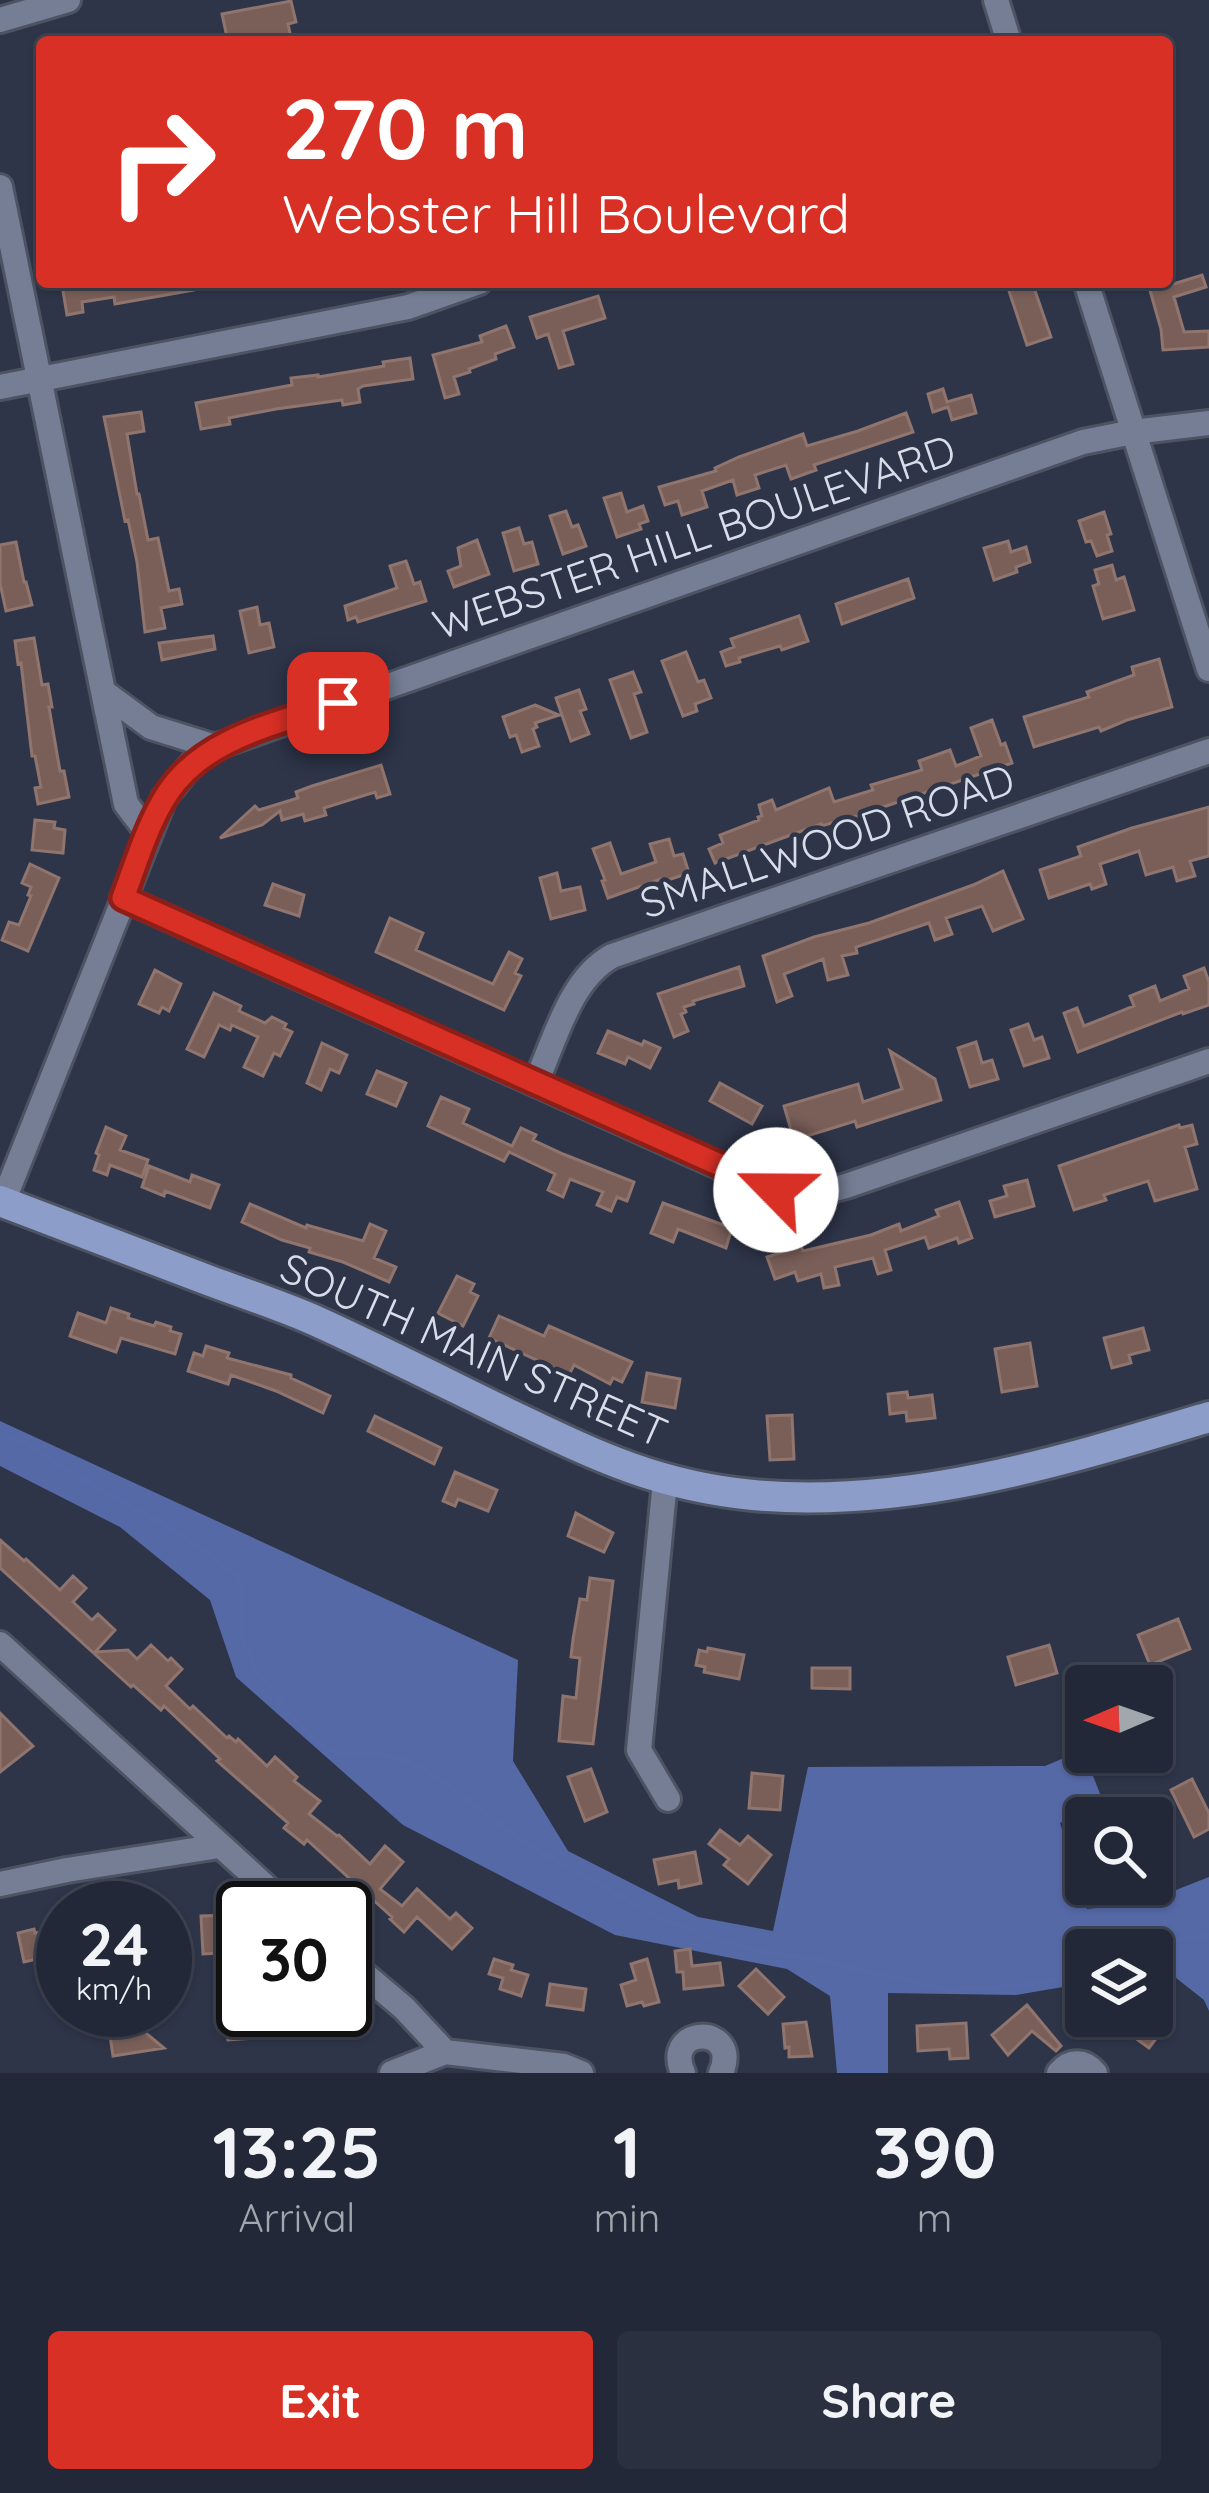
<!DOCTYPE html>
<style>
:root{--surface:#222837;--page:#2a303f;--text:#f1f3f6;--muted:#a2a6ad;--line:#3f4452;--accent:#d93025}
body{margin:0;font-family:Quicksand,sans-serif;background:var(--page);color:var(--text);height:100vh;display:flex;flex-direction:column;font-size:45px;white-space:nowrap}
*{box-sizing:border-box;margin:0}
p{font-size:39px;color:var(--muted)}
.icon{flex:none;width:66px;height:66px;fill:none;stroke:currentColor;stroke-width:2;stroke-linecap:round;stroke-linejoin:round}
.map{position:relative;height:2073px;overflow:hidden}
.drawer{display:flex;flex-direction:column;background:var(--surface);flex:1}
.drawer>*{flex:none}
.banner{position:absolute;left:36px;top:36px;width:1137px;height:252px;border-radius:12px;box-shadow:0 3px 9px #0004,0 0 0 3px var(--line);background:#d93025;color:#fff;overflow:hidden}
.needle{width:78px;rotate:268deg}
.controls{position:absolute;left:1065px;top:1665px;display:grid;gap:24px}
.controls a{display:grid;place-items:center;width:108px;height:108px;border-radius:12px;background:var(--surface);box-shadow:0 3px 9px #0004,0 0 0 3px var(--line);font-size:60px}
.speed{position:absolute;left:36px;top:1881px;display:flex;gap:24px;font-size:60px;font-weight:700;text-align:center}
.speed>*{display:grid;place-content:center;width:156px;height:156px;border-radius:50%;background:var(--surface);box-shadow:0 3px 9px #0004,0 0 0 3px var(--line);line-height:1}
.speed small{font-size:30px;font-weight:400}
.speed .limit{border:6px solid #111;border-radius:18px;background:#fff;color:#111}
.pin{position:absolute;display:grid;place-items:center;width:102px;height:102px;color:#fff;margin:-51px;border-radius:24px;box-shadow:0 6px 18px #0006}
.me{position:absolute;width:132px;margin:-66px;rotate:293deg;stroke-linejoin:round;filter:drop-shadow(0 0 9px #0008)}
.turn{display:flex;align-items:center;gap:42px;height:252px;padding:0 48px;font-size:54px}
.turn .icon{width:156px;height:156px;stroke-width:2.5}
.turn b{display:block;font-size:84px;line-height:102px}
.eta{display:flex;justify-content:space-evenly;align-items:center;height:204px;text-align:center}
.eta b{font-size:72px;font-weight:800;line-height:84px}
.action{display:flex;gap:24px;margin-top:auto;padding:24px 48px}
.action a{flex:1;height:138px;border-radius:12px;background:var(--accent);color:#fff;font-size:48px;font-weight:800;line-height:138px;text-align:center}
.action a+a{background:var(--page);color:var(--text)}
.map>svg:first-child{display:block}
</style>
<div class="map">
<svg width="1209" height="2073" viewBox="0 0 1209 2073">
<rect width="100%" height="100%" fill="#2e3549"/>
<!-- forest -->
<path fill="#5569a7" d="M0 1421 518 1660 513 1761 568 1851 698 1917 773 1931 808 1767 1045 1766 1083 1750 1104 1804 1060 1823 1087 1909 1143 1903 1209 1877V2011L1204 2000 1166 1970 1152 1972V1950H1086V1983L1016 1995 888 1993V2073H837L830 1996 787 1969 615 1935 403 1825 236 1677 210 1600 120 1527 0 1466Z"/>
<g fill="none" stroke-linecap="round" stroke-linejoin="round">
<!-- stream -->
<path stroke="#566aa8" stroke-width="4.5" d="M0 1434C30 1440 48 1458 73 1473 132 1510 186 1530 239 1578L243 1600 241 1626 243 1639 256 1672 309 1735 329 1750 339 1753 380 1754 405 1760 430 1773 532 1847 658 1917 719 1940 758 1951 818 1960 949 1990 1016 1986 1086 1974
M1152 1955 1179 1939 1209 1935"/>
</g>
<!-- building -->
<path fill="#7a5f59" stroke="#90746e" stroke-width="3" d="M291 1 296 22 288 24 292 42H228L222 14Z
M1202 275 1206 287 1174 297 1184 332 1209 331V347L1163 350 1161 329 1149 287 1169 281 1170 285Z
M81 282H193L194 290 115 304 114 297 82 302 83 312 67 315 62 285Z
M1006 282H1032L1051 337 1027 345Z
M598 296 605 318 563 331 573 364 559 368 548 334 537 338 530 317Z
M506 326 514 347 495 354 496 359 469 369 470 372 454 377 459 394 445 398 433 355 482 342 480 336Z
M410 358 413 379 363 386 358 389 360 402 343 405 342 400 276 409 229 418 230 424 201 429 196 403 292 385 291 378 318 375V377L384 366 383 362Z
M943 389 947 402 971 395 976 413 952 420 948 407 933 412 928 394Z
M141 412 144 431 127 434 137 494H139L148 540 158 538 169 591 179 589 182 604 161 608 165 628 145 632 137 562 128 520 125 521 104 417Z
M906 413 913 432 814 465 816 470 791 479 786 465 755 475 759 488 737 495 733 480 702 491 707 507 682 515 678 501 665 505 659 487 716 471 715 468 739 457 803 434 807 446 858 431Z
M621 493 627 512 643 506 648 521 639 524 641 529 617 537 604 498Z
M566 511 572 527 578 525 586 546 563 554 550 516Z
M1104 512 1111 534 1107 535 1112 551 1097 556 1091 541 1086 542 1079 521Z
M519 528 524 544 532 542 538 564 514 571 503 533Z
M477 540 489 574 454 587 448 571 461 566 458 548Z
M1008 541 1011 552 1026 547 1030 562 1016 567 1017 572 994 580 984 548Z
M16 542 24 582H26L32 605 6 611 0 583V545Z
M406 561 414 584 420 582 426 601 358 622 356 617 348 620 345 606 397 588 390 566Z
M1112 565 1116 580 1124 577 1134 610 1103 619 1093 586 1099 584 1095 570Z
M908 579 914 598 842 624 836 604Z
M257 607 260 625 269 623 274 647 249 653 240 611Z
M799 616 808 641 782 650 780 646 739 658 740 662 726 666 721 652 734 647 731 639Z
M213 636 215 649 162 660 159 643Z
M34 638 42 685 48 684 52 707H49L60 771H64L69 797 38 804 35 788 41 787 35 756H32L21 663 18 664 15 641Z
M686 652 698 682 704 680 711 698 695 704 697 711 683 716 662 661Z
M1159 659 1172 707 1127 720 1101 731 1099 727 1034 747 1024 717 1089 697 1087 692 1134 675 1132 667Z
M633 672 641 692 634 694 647 732 631 738 610 680Z
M579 690 586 709 580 711 589 734 571 741 556 698Z
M535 705 559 715 535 723 537 727 533 729 539 746 522 752 516 735 510 737 503 717Z
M992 720 1001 745 1005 743 1012 763 857 816 821 826V824L715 863 709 849 723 843 720 835 759 820 758 817 762 816 759 805 772 800 776 810 829 788 834 802 873 790 871 785 922 770 919 761 950 750 956 766 981 756 971 728Z
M381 765 390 794 377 798 375 792 324 808 326 815 305 821 303 814 282 820 280 811 262 825 220 838 255 806 259 810 298 798 296 792 312 786Z
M1209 807V856L1190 861 1195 876 1177 881 1173 867 1146 875 1139 851 1100 864 1106 884 1092 889 1090 884 1049 898 1040 870 1081 856 1078 847 1132 828Z
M35 820 55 822 54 828 65 830 63 853 32 850Z
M669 839 674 856 683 854 689 873 662 882 661 879 608 898 602 881 605 880 593 849 610 843 621 874 656 862 650 844Z
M30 864 59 878 28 951 2 940 9 922 19 925 31 896 28 895 31 887 22 883Z
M1003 871 1023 919 993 931 982 906 946 918 952 934 935 940 929 923 856 947 857 953 842 956 848 975 828 980 823 959 784 974 792 996 777 1002 763 956 814 937 869 923 973 885Z
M557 873 561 891 580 887 585 910 551 919 540 878Z
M273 884 304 895 299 916 265 905Z
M390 918 423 933 416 950 493 984 509 952 522 959 515 973 521 976 504 1010 376 952Z
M739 967 744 986 693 1001 694 1004 684 1007 686 1012 681 1014 688 1031 674 1037 658 994Z
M1204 968 1209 982V1005L1183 1014 1182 1012 1078 1052 1064 1013 1077 1008 1084 1026 1134 1006 1130 996 1155 986 1160 1001 1189 989 1184 976Z
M155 970 181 984 169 1011 162 1007 159 1013 139 1004Z
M214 993 241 1006 239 1011 265 1023 272 1017 286 1024 284 1028 292 1032 280 1056 274 1053 263 1076 244 1067 258 1037 232 1025 230 1030 219 1025 204 1057 187 1049Z
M1028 1024 1034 1040 1042 1037 1049 1058 1024 1066 1011 1030Z
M608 1031 642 1045 644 1041 660 1048 650 1068 628 1057 625 1064 598 1053Z
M976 1042 982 1063 992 1060 998 1079 970 1087 958 1048Z
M322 1043 347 1055 339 1073 330 1069 321 1090 307 1083Z
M890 1051 935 1079 941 1100 857 1127 855 1121 794 1140 784 1106 858 1084 863 1102 902 1089Z
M377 1071 406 1083 396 1106 367 1094Z
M720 1083 762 1106 752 1124 710 1101Z
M441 1097 469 1109 463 1123 512 1146 521 1128 536 1135 533 1140 563 1154 634 1182 627 1201 617 1197 611 1211 597 1205 603 1192 570 1179 563 1197 548 1190 555 1174 509 1152 504 1161 428 1126Z
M1179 1125 1180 1128 1192 1125 1197 1144 1185 1147 1197 1189 1155 1201 1148 1181 1104 1195 1106 1200 1074 1210 1059 1166Z
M106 1127 126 1136 120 1150 148 1160 142 1177 110 1165 107 1175 94 1170 99 1155 96 1153Z
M149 1166 190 1182 192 1175 219 1185 210 1208 165 1191 164 1196 142 1187Z
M1027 1180 1034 1206 995 1217 990 1201 1007 1196 1004 1186Z
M959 1202 972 1238 959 1243 957 1238 929 1248 925 1237 885 1250 891 1270 878 1274 873 1258 835 1267 839 1285 824 1288 821 1274 798 1281 795 1272 775 1279 767 1257 801 1246 803 1251 871 1235 899 1224 901 1231 939 1216 936 1210Z
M663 1203 732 1228 726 1248 678 1229 673 1242 651 1233Z
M250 1204 306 1228 307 1225 363 1241 370 1224 386 1231 374 1258 396 1267 389 1282 343 1262 309 1252 310 1248 282 1240 242 1222Z
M457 1276 474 1284 470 1292 478 1296 463 1326 438 1313Z
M111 1308 129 1314 128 1318 154 1326 156 1322 171 1327 170 1331 181 1334 175 1354 121 1338 116 1352 70 1336 78 1313 106 1323Z
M499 1316 544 1336 549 1326 632 1362 622 1382 613 1378 610 1384 574 1365 569 1375 489 1338Z
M1143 1328 1149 1350 1129 1355 1131 1363 1112 1368 1104 1338Z
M1030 1343 1037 1386 1002 1392 995 1349Z
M206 1346 229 1353 227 1358 291 1375V1378L330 1396 323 1413 276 1391 231 1375 228 1384 188 1371 194 1353 203 1356Z
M647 1373 680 1379 675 1408 642 1402Z
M907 1392 908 1398 932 1395 935 1418 907 1421 906 1412 890 1414 888 1394Z
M792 1415 794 1459 770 1460 767 1416Z
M375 1416 441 1448 434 1464 368 1431Z
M455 1472 497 1490 488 1511 458 1499 455 1506 443 1501Z
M576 1513 613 1533 604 1552 568 1536Z
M0 1540 24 1561 26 1559 60 1590 73 1576 86 1588 73 1602 92 1620 98 1614 115 1630 95 1652 128 1650 137 1659 151 1645 168 1661 171 1658 182 1669 166 1686 190 1709 193 1706 227 1738 229 1736 236 1742 238 1739 267 1766 275 1757 297 1777 294 1781 320 1801 309 1814 337 1836 339 1835 370 1864 385 1846 403 1862 380 1889 402 1906 417 1889 450 1919 456 1913 472 1928 452 1949 417 1917 404 1932 390 1919 392 1917 307 1840 304 1844 284 1828 288 1823 217 1761 220 1759 164 1706 161 1710 133 1685 131 1687 0 1568Z
M590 1578 613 1581 593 1744 559 1741 563 1696 576 1698 580 1658 571 1657 573 1639 580 1599 587 1600Z
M1178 1619 1190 1649 1150 1665 1138 1635Z
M1049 1645 1057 1673 1016 1685 1008 1657Z
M708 1648 744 1655 739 1679 704 1672 705 1667 696 1665 699 1650 707 1652Z
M812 1668H850V1689L812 1688Z
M0 1713 33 1746 0 1772Z
M591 1769 607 1812 585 1821 568 1777Z
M752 1773 783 1776 780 1810 749 1808Z
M1192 1779 1209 1813V1829L1194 1837 1171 1790Z
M720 1830 740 1845 748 1836 771 1855 748 1884 724 1865 729 1859 709 1844Z
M695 1852 701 1883 679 1888 678 1880 659 1884 654 1860Z
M236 1915 238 1952 203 1954 201 1916Z
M34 1929 35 1933 50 1930 54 1948H49L53 1965 39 1968 37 1959 24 1962 18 1933Z
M690 1949 692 1966 720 1963 723 1985 684 1989 683 1972H677L675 1951Z
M494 1959 513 1965 511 1970 528 1975 521 1996 500 1989 503 1978 489 1974Z
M647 1959 659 2002 644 2006 642 2002 627 2006 621 1985 636 1980 631 1964Z
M756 1969 784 1997 768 2014 739 1986Z
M550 1984 586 1989 583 2010 547 2005Z
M1027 2005 1061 2046 1056 2051 1032 2031 1008 2055 992 2035Z
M1152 2007 1170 2020 1149 2048 1131 2035 1137 2028 1121 2016H1152Z
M243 2008 244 2018H254L256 2038 228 2040 226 2009Z
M302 2010H328L332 2031 302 2037 298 2015 302 2014Z
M125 2012 128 2031 141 2029 164 2048 113 2056 107 2015Z
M806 2022 812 2056 789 2057V2047L785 2048 783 2024Z
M966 2023 968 2058 950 2059 949 2049 918 2051 917 2026Z"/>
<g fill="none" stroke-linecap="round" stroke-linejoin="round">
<!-- minor casing -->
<g stroke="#4c5363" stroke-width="30">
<path id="minor" d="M996 0 1009 42
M0 20 68 0
M0 187 126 804 148 833
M1086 282 1209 669
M0 387 408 307 479 282
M105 693 151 727 215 747
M123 898 747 1179C786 1194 806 1198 846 1186L1209 1061
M536 1082C555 1040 570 979 612 956L1209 751
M3 1202 164 798 192 764 215 747 1083 442 1133 432 1209 423
M665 1481 639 1750 668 1799
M0 1644 289 1908
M0 1884 67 1870 219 1846
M345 1958 404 2008 445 2052 564 2066 581 2073
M392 2073 445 2052
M683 2073C662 2025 742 2024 721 2073
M1059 2073C1070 2060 1084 2060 1095 2073"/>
</g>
<!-- major casing -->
<g stroke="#4c5363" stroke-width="36">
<path id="major" d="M0 1201C68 1227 137 1253 205 1279 242 1293 280 1305 316 1321 382 1351 447 1384 513 1416 597 1456 658 1486 753 1495 908 1509 1063 1461 1209 1417"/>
</g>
<!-- minor -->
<use href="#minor" stroke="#757e94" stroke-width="24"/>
<!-- major -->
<use href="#major" stroke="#8d9dca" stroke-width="30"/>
</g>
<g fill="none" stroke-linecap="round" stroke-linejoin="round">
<!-- route casing -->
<g stroke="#8d1f18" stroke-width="30">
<path id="route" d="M338 703C277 724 204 737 167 794 147 825 136 864 123 898L776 1190"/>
</g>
<!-- route -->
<use href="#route" stroke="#d93025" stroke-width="21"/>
</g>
<g text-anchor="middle" stroke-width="9" stroke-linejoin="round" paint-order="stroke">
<!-- street labels -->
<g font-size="42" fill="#d8ddea" stroke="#2e3549">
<text transform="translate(694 537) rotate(-19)" y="15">WEBSTER HILL BOULEVARD</text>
<text transform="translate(827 841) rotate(-19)" y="15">SMALLWOOD ROAD</text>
<text transform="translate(474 1350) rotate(24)" y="15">SOUTH MAIN STREET</text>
</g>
</g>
</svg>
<div class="controls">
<a><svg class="needle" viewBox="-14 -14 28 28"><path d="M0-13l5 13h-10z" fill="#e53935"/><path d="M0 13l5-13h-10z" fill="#a2a6ad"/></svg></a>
<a><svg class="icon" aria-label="search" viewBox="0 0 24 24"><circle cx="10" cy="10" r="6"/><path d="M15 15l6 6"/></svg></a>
<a><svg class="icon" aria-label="layers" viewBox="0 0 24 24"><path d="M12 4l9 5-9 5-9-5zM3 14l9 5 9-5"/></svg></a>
</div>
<div class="speed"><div>24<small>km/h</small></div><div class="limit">30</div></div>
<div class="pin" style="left:338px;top:703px;background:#d93025"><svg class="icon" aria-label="arrive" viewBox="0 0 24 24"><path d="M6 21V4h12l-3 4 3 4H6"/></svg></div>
<svg class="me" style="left:776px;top:1190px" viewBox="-20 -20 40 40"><circle r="19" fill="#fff"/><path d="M0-13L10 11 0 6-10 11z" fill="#d93025"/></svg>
<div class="banner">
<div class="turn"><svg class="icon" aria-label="right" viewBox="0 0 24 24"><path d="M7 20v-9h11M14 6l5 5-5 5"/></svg><div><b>270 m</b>Webster Hill Boulevard</div></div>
</div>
</div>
<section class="drawer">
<div class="eta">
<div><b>13:25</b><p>Arrival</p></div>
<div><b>1</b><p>min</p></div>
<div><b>390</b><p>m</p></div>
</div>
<div class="action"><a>Exit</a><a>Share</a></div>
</section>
